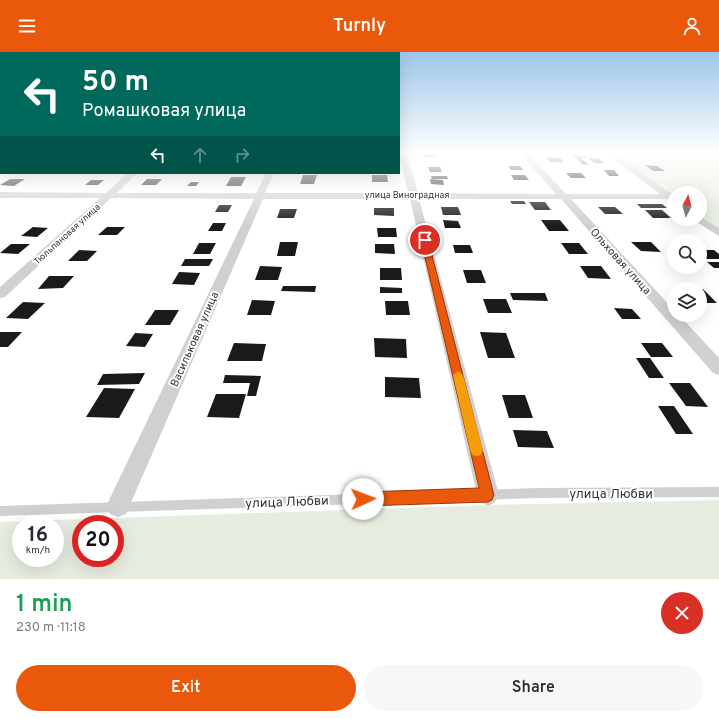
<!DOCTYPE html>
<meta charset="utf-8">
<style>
:root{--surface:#fff;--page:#f7f7f7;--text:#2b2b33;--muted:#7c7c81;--accent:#ea580c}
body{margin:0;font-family:Overpass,sans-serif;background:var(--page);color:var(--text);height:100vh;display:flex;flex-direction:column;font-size:15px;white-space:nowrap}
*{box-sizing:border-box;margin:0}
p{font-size:13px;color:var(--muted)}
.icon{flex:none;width:22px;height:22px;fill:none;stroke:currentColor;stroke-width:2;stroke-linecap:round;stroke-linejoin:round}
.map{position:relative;height:527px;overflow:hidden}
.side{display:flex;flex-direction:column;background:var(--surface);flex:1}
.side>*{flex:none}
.banner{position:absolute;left:0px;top:0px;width:400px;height:122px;box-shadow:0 4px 16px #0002;background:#00695c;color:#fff;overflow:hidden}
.needle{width:26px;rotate:6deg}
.buttons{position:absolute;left:667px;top:134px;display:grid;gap:8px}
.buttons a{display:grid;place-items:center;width:40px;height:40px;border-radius:50%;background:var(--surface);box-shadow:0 4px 16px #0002;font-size:20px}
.speed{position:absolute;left:12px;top:463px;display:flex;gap:8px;font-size:20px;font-weight:700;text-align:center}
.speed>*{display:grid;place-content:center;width:52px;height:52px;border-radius:50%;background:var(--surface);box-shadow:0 4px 16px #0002;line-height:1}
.speed small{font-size:10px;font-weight:400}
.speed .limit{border:6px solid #d22;background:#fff;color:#111}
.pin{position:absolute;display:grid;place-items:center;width:34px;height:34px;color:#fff;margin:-17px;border:2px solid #fff;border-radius:50%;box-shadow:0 1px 4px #0007}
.me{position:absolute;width:44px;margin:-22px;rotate:88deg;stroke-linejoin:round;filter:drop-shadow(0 0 3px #0008)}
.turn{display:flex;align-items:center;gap:14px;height:84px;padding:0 16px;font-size:18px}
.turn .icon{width:52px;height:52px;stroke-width:2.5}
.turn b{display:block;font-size:28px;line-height:34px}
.lanes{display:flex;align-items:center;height:38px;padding:0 16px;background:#0003;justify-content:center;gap:20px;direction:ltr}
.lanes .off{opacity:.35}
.round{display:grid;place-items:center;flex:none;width:42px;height:42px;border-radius:21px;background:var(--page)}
.summary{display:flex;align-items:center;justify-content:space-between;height:68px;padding:0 16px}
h1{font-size:24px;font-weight:600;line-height:30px;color:#1e9e55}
.action{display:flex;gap:8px;margin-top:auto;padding:8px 16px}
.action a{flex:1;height:46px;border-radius:24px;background:var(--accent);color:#fff;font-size:16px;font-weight:600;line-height:46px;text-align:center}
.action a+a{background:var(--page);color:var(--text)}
header{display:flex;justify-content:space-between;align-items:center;height:52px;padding:0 16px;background:var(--accent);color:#fff;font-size:18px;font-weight:600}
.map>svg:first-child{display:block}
</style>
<header><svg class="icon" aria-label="menu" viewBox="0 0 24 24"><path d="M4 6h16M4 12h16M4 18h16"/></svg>Turnly<svg class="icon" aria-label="person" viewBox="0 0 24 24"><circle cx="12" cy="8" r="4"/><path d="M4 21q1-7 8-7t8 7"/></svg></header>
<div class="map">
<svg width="719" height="527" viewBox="0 0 719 527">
<rect width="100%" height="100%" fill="#fff"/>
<!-- green -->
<path fill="#e6ecdf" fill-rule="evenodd" d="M614 101H719V176L700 163V141H674V144Z
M719 448V527H0V470L488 453ZM21 472H55V506H21ZM81 472H115V506H81Z"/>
<!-- building -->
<path fill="#1a1a1a" d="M422 101H435L436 105H423Z
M573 103 585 104 587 106H581L589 113 582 112Z
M546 105 560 106 564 110H550Z
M588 106H598L604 111H594Z
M645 113 657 114 665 119H653Z
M508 114H520L523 118H511Z
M428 115H440L442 120H430Z
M604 118H614L619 124H609Z
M566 121H581L586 126H571Z
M303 123H317L314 132H300Z
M372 123H387L388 130H372Z
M511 123H525L529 128H514Z
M431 124H447L448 127H432Z
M231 125H246L241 134H226Z
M10 127H25L14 134 0 133Z
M147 127H162L156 133H141Z
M430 127 443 128 444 133 431 132Z
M91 128H104L98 133H85Z
M191 130H199L196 134H187Z
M510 149H524L526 152H512Z
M529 150H545L551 158H535Z
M637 152H662L667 156H641Z
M219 153H232L228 160H215Z
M441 155H458L461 163H443Z
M598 155H615L623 162H605Z
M374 156H394V164L374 163Z
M280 157H297L294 166H277Z
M645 158H662L671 166H653Z
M443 168 458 169 461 176H445Z
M541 168H560L569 179H549Z
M213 171H226L222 179H208Z
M33 175 48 176 37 185 21 184Z
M107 175H125L117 183H98Z
M377 176H396L397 185H378Z
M280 190H298L295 204H277Z
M631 190H651L661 200 641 199Z
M199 191H216L210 202H193Z
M561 191H579L588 202H569Z
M11 192H30L18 202 0 201Z
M375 192H394L395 202 375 201Z
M453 193H470L473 201H455Z
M79 198 97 199 87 209H68Z
M700 198H714L719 202V207H703L700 204Z
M185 207H213L209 214H181Z
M707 210H719V216H714Z
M260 214 282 215 278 228H255Z
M580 214H601L611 227 588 226Z
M380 216H401L402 228H380Z
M463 218H481L486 231H467Z
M179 220 200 221 194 233 172 232Z
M49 224H74L63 236 38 237Z
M283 234H316L315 240 281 239Z
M380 235 402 236V241H380Z
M700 237H703L717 251H700Z
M510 241H545L548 249 513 248Z
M483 247H506L512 261H488Z
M252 248 275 249 271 263H247Z
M385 249H408L410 263H386Z
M23 250 45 251 28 267 6 266Z
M614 256 632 257 641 267H622Z
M155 258H179L170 273H145Z
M0 280H22L8 295H0Z
M480 280 506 281 515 306H488Z
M135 281 153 282 145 295 126 294Z
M374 286 406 287 407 306 375 305Z
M234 291 266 292 262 309H227Z
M641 291H662L673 305H651Z
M636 306H650L664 326H649Z
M145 321 139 332 97 333 103 322Z
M225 323 261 324 256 344H247L250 331H223Z
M385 325 419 326 421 346 385 345Z
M669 331H690L708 355 686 354Z
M104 336 135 337 119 366 86 365Z
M216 342H246L239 366 207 365Z
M502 343H525L533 366H509Z
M658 354H674L693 382H676Z
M513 378 547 379 554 396 518 395Z"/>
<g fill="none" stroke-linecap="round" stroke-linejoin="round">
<!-- service -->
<path fill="#d0d0d0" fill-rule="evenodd" d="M0 118H1V120H0Z
M719 435V445L538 446 0 464V454L538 436Z"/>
<!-- minor -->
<path fill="#d0d0d0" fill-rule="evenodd" d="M399 101H407L418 141 556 142 520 101H528L566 142H660L606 101H614L673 143V147H571L674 258V263H679L719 306V323L713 321 561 147H419L499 443 495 450 488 454 481 450 477 443 410 147H263L126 462 118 465 110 462 107 454 110 446 254 147 111 146 5 245 0 246V235L100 146H0V140L106 141 128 121H137L117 141H256L266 121H274L265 141H408Z
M700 164 719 176V184L695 169 694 167H700Z"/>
</g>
<!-- sky -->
<linearGradient id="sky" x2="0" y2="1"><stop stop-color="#9ec6ea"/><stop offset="0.58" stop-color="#fff"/><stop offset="1" stop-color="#fff" stop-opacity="0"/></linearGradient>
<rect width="719" height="174" fill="url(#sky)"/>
<!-- route -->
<path fill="#ea580c" stroke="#983908" d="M425 186 428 188 494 443 492 448 488 450 363 454 358 452 356 447 358 442 363 440 479 436 421 188Z"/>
<!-- slow -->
<path fill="#f59e0b" d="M458 319 463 323 483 398 481 403 477 404 472 403 470 398 453 323Z"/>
<g text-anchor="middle" stroke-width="4" stroke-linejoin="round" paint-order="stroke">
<!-- far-street labels -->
<g font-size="9" fill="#333" stroke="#fff">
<text x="407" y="146">улица Виноградная</text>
<text transform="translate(67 182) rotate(-42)" y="3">Тюльпановая улица</text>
</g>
<!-- street labels -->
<g font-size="11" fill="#333" stroke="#fff">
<text transform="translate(621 209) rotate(48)" y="4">Ольховая улица</text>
<text transform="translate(194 287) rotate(-66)" y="4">Васильковая улица</text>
</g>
<!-- near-street labels -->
<g font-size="13" fill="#333" stroke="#fff">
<text x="611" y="446">улица Любви</text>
<text transform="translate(287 449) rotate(-2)" y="5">улица Любви</text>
</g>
</g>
</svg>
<div class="buttons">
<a><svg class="needle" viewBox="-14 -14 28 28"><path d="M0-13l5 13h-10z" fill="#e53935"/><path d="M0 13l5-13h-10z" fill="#7c7c81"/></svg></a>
<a><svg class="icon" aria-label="search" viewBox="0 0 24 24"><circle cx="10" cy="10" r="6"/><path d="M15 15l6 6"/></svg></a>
<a><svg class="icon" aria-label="layers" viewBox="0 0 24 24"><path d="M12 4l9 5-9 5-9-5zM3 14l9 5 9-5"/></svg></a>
</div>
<div class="speed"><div>16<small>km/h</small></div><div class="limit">20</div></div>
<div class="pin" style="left:425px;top:188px;background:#d93025"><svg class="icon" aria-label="arrive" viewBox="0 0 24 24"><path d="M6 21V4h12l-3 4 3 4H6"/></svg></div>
<svg class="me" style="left:363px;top:447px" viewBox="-20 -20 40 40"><circle r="19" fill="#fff"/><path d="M0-13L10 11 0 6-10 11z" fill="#ea580c"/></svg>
<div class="banner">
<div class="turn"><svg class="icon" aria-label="left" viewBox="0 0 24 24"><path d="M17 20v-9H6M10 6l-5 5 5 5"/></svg><div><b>50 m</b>Ромашковая улица</div></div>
<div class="lanes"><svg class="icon" aria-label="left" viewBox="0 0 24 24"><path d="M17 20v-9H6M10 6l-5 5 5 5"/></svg><svg class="icon off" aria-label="ahead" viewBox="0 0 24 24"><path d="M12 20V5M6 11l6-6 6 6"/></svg><svg class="icon off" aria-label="right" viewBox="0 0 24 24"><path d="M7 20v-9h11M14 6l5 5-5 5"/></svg></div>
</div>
</div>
<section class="side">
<div class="summary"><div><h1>1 min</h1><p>230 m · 11:18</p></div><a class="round" style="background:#d93025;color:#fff"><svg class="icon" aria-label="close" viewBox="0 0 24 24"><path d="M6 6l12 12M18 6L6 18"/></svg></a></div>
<div class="action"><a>Exit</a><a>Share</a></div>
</section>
